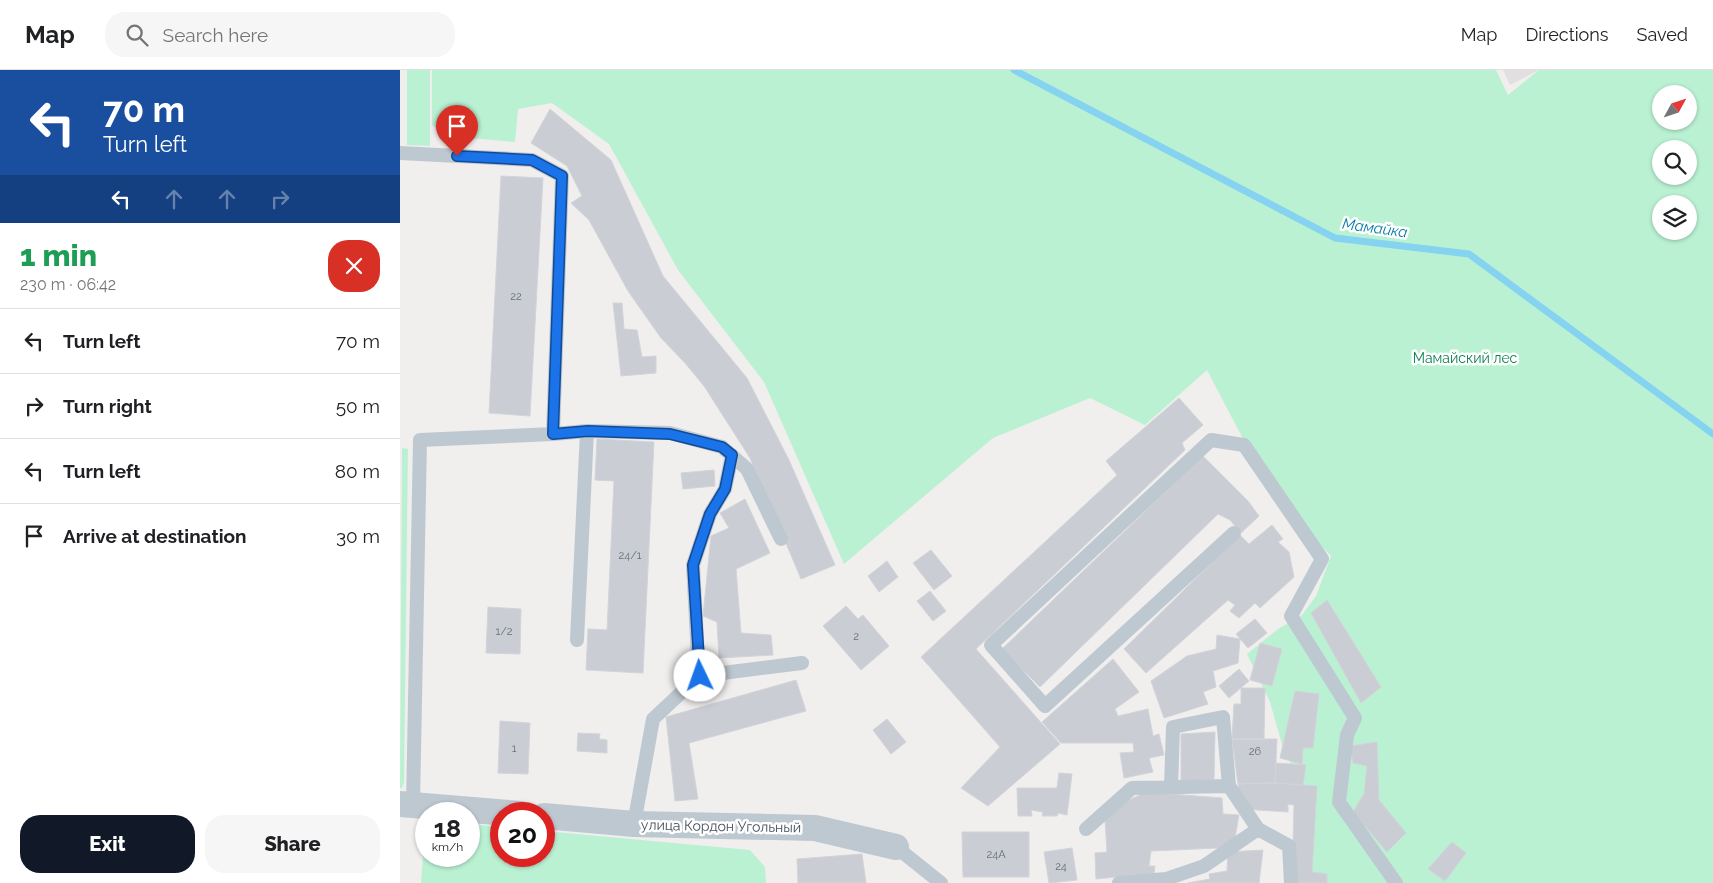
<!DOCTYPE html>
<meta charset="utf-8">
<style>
:root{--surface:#fff;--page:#f6f6f6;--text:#202124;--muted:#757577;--line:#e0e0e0;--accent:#111827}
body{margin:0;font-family:Raleway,sans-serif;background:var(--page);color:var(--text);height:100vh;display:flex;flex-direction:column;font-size:19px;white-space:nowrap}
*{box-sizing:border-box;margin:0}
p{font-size:16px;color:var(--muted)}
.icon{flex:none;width:28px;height:28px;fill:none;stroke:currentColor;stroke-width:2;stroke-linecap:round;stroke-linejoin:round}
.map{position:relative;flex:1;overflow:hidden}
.details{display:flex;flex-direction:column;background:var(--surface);width:400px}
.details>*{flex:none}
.guide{background:#1a4fa0;color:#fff;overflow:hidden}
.needle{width:32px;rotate:50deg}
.tools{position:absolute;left:1252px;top:15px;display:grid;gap:10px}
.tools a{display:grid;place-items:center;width:45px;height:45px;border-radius:50%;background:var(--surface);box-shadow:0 1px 4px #0004;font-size:25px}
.speed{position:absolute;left:15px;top:732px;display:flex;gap:10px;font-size:25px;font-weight:700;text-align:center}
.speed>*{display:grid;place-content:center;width:65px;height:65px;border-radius:50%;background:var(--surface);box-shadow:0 1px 4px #0004;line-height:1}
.speed small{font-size:12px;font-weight:400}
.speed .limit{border:8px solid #d22;background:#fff;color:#111}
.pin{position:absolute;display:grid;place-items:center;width:42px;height:42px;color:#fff;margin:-51px -21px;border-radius:50% 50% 50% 0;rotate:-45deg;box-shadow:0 0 5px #0007}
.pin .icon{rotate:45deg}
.me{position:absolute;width:55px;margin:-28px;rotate:357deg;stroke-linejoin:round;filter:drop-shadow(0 0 4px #0008)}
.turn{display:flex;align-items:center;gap:18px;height:105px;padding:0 20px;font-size:22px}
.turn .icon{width:65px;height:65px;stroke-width:2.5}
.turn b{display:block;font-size:35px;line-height:42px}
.lanes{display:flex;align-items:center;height:48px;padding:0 20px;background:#0003;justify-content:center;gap:25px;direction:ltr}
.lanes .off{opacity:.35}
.round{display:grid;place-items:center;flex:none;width:52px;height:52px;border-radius:20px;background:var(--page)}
.head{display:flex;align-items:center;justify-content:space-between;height:85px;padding:0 20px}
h1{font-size:30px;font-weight:800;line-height:38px;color:#1e9e55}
.button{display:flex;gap:10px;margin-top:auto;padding:10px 20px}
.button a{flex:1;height:58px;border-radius:20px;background:var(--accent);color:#fff;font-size:20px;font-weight:800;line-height:58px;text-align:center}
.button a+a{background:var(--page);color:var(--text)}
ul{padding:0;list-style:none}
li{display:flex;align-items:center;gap:15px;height:65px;padding:0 20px;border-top:1px solid var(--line)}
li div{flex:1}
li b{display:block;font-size:19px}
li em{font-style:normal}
header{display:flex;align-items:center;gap:30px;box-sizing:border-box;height:70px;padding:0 25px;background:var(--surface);border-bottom:1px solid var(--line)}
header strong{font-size:24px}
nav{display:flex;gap:28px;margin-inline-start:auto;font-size:18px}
.search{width:350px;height:45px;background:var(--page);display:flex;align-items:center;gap:12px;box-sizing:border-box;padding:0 18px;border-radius:20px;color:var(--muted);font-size:19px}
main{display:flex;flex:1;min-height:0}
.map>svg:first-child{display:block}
</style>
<header>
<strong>Map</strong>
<div class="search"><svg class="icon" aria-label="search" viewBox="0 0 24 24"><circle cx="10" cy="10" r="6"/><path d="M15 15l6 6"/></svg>Search here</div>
<nav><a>Map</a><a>Directions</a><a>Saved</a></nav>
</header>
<main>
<section class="details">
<div class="guide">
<div class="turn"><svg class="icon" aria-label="left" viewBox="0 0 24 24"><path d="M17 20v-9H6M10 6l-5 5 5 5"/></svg><div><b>70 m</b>Turn left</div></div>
<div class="lanes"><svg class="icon" aria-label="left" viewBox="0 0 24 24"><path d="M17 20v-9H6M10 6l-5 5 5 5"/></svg><svg class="icon off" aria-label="ahead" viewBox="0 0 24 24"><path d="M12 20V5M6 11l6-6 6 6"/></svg><svg class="icon off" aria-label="ahead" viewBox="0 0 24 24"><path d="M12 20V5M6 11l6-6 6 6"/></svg><svg class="icon off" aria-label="right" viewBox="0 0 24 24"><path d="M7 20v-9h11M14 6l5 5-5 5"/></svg></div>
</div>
<div class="head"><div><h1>1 min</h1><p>230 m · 06:42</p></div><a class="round" style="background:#d93025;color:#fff"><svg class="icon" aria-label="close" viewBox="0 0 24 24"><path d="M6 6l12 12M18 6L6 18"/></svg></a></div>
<ul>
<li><svg class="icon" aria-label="left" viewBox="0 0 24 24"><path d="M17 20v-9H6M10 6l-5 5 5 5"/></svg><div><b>Turn left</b></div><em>70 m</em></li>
<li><svg class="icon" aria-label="right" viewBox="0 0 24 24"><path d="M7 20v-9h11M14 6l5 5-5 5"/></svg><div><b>Turn right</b></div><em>50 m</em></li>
<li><svg class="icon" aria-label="left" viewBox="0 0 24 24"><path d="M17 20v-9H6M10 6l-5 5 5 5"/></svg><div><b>Turn left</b></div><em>80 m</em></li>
<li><svg class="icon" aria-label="arrive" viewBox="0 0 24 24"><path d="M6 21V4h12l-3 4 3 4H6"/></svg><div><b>Arrive at destination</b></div><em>30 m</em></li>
</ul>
<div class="button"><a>Exit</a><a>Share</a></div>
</section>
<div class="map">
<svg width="1313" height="813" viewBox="0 0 1313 813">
<rect width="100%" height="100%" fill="#f1eeee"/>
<!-- education -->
<path fill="#e2dfe0" d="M1103 0H1139L1110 15Z"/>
<!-- green -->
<path fill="#baf1d3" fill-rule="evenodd" d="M7 0H30V76L7 75Z
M32 0H1096L1108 25 1139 0H1313V813H890L907 727 883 678 870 632 847 584 878 559 902 545 916 526 931 486 875 430 807 300 745 355 690 328 593 368 444 494 364 312 278 200 209 74 152 33 118 39 115 72 45 66 32 55ZM1261 24H1289V51H1261ZM1261 79H1289V106H1261ZM1261 134H1289V161H1261Z
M2 378 8 379 4 712 2 718H0Z
M69 754 101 757V786H144V761L350 780 365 797 366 813H21L25 760 26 759V786H69Z"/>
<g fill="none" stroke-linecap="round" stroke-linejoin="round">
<!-- stream -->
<path stroke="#85d3f0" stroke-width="7" d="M614 0 935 168 1069 184 1313 364"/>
</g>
<!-- building -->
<path fill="#cacdd3" stroke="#d2d4da" d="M150 39 211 90 263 206 347 308 389 390 435 495 401 509 350 388 304 316 285 293 261 268 228 221 189 150 171 133 182 126 167 96 131 73Z
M101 106 143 108 130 346 89 343Z
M213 233H222L224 259 237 260 242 287 256 286V303L221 306Z
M779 328 803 355 782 373 785 380 576 579 660 674 588 736 561 718 600 677 521 587 717 405 706 391Z
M197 369 254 372 243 603 186 600 188 559 207 560 214 411 195 410Z
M803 386 848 431 859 446 841 463 830 450 818 444 640 617 602 579Z
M314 400 315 416 283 419 281 403Z
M345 429 370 483 336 499 341 563 371 565 373 585 319 588 317 552 303 546 311 466 329 458 320 443Z
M872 455 883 469 878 472 889 482 894 507 860 538 855 533 839 548 830 541 835 535 828 530 746 603 724 579 840 465 849 474Z
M531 480 552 506 534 520 513 493Z
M487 491 498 507 479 522 468 506Z
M530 521 546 541 533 551 517 531Z
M927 530 981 617 961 633 911 543Z
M446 536 458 549 463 545 489 576 461 600 423 556Z
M88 537 121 539 120 584 86 583Z
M855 549 867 563 848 578 836 564Z
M817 565 840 569 838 593 813 601 816 617 803 622 808 634 764 648 751 611 787 586 816 579Z
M860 573 882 579 872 616 850 610Z
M713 589 739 622 715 639 718 646 748 639 753 666 759 664 764 685 749 688 753 702 724 708 720 683 734 682 733 673H661L642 652Z
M839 599 849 611 829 628 819 616Z
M396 610 406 641 289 673 298 729 275 731 266 647Z
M841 618H865L864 669H832L834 634H841Z
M895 621 919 624 913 678H903L902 694 880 688Z
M487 649 506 672 491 684 473 660Z
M100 651 130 653 128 704 98 703Z
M815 662 814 709 781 712V664Z
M178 663 200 664 199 669 207 670V683L177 681Z
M832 669H877L875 713 838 714Z
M977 672 979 730 1006 763 987 782 953 742 964 724 967 696 953 693 950 676Z
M876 693 906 695 903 715 875 713Z
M659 703 672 704 667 745 658 743 657 746H642L643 742 631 740 632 746H618L617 718H657Z
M875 713 917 716 912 802 927 804V813H892L894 735 888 734V742L842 739 838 714Z
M746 722 822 728 823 744 839 745 835 768 818 778 751 781 749 796H755L754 803 696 809 695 783 707 782 705 750 727 731Z
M562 762H629V807H563Z
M1052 772 1066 783 1045 811 1028 799Z
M672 778 677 810 649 813 644 782Z
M863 780 859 813H788L810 809 809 804 827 801 828 782Z
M462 784 466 813H398L397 789Z"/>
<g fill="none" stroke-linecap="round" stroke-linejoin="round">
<!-- lane -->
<path stroke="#bec8d1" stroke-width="14" d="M0 83 132 90 162 106 153 364
M187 361 270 363 322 377 347 399 381 469
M834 463 645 636 591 575 811 370 844 375 922 489 891 546 955 648 947 665 939 732 996 813
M299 606 293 495 310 444 325 419 332 385
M771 717 773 657 823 647 829 716
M13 734 20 370 153 364 187 361 177 570
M234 754 253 649 299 606 402 593
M686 759 732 718 829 716 858 759 804 796 766 809 719 813
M858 759 889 776 891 813
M496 777 541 813"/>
<!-- street -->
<path stroke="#bec8d1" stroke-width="26" d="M0 734 120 744
M144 746 234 754 415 758 496 777"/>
</g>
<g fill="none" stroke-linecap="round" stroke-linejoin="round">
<!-- route casing -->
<g stroke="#114b97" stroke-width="12">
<path id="route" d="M57 86 132 90 162 106 153 364 188 361 270 364 322 377 332 385 325 419 310 444 293 495 300 606"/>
</g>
<!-- route -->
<use href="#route" stroke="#1a73e8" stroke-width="9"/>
</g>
<g text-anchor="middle" stroke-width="5" stroke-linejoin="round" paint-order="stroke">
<!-- number labels -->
<g font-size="11" fill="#666f7a">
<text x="116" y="230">22</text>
<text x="230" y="489">24/1</text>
<text x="104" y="565">1/2</text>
<text x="456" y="570">2</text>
<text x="114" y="682">1</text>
<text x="855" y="685">26</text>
<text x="596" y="788">24А</text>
<text x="661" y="800">24</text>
</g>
<!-- park labels -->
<g font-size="14" fill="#128251" stroke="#fff">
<text x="1065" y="293">Мамайский лес</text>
</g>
<!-- street labels -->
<g font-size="14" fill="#45505d" stroke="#fff">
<text transform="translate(321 756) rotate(1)" y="5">улица Кордон Угольный</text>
</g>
<!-- water labels -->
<g font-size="15" font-style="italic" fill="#067ba8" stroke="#fff">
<text transform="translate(975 158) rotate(8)" y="5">Мамайка</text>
</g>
</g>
</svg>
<div class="tools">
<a><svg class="needle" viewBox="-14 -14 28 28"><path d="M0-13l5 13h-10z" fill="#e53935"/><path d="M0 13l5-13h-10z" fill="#757577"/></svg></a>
<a><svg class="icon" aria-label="search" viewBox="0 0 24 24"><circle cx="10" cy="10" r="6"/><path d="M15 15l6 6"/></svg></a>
<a><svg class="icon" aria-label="layers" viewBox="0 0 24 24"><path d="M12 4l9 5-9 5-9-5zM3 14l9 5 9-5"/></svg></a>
</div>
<div class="speed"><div>18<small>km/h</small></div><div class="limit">20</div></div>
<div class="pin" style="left:57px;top:86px;background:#d93025"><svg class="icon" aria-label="arrive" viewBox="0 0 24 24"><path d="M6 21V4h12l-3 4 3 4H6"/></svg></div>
<svg class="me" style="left:300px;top:606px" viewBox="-20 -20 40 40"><circle r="19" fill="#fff"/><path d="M0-13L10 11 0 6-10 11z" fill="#1a73e8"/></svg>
</div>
</main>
